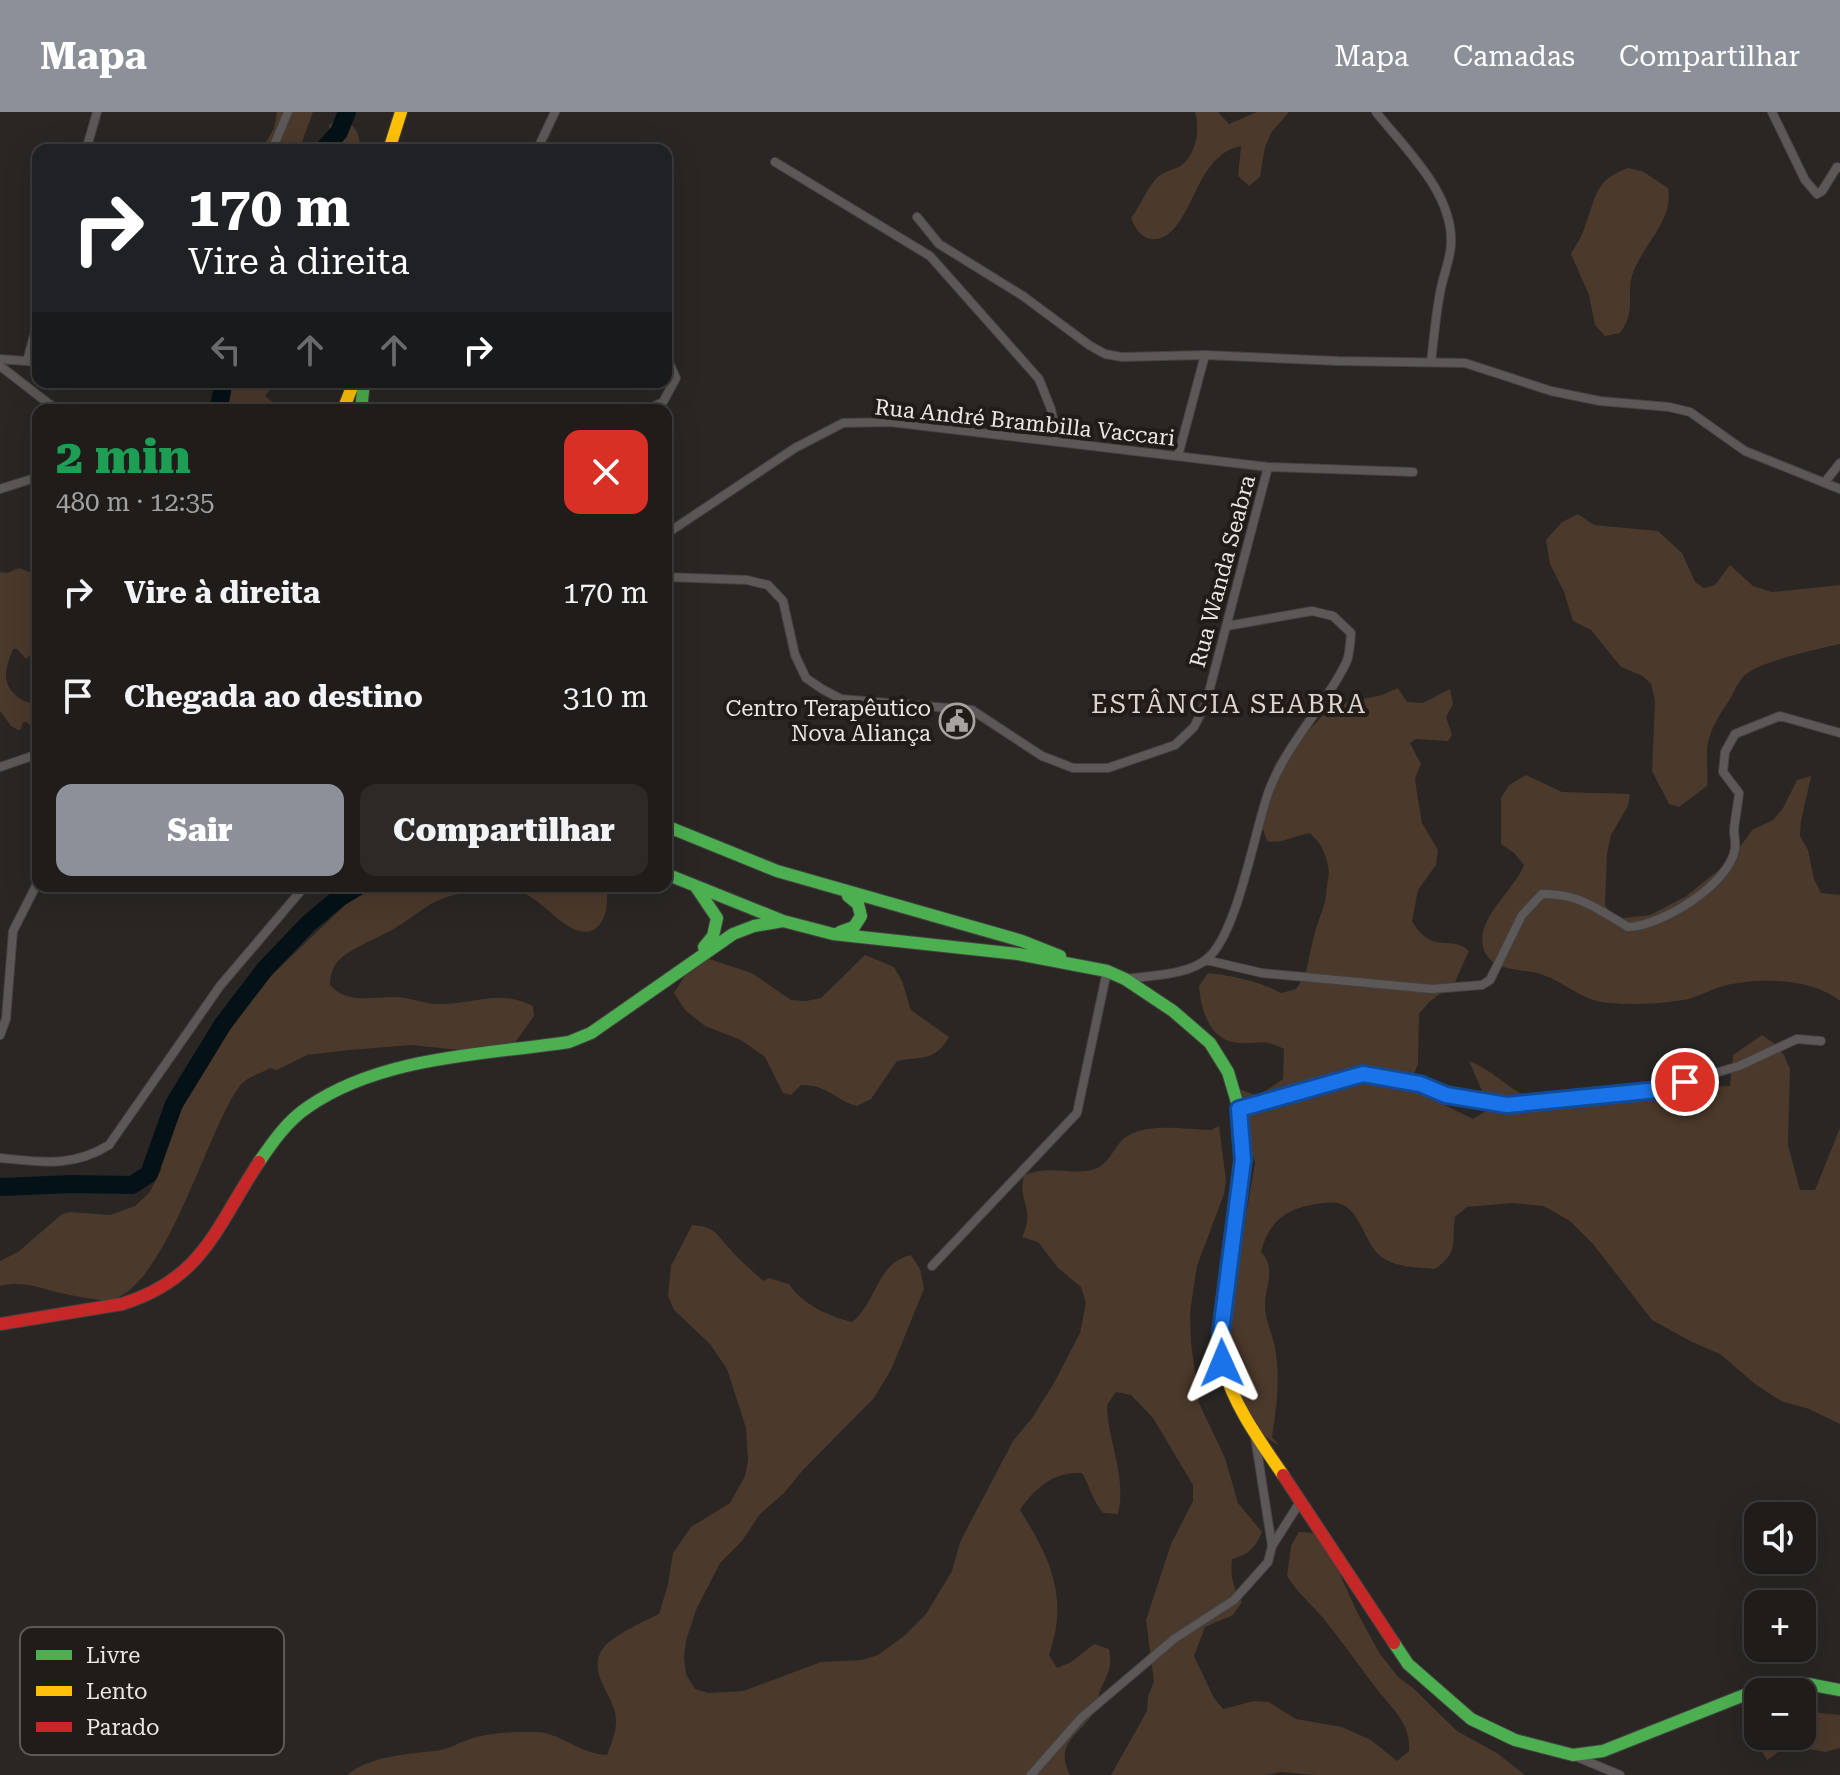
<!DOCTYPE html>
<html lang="pt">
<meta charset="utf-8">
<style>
:root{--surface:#1f1c1a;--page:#2c2927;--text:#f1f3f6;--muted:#a1a1a2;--line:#3c3a39;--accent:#8c9099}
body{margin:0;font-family:"Roboto Serif",serif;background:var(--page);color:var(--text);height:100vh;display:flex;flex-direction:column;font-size:30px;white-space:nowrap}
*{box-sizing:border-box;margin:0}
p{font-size:26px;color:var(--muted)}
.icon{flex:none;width:44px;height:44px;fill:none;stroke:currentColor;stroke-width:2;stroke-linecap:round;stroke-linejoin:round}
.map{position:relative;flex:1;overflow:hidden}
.sheet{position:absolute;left:32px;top:292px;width:640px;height:488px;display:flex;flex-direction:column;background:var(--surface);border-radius:16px;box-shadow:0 8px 32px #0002,0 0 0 2px var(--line)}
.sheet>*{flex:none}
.hud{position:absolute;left:32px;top:32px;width:640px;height:244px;border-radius:16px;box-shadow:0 8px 32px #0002,0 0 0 2px var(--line);background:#202124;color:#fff;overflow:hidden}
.buttons{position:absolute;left:1744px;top:1390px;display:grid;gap:16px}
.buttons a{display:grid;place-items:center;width:72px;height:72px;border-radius:16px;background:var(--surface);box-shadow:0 8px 32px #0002,0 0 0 2px var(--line);font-size:40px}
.pin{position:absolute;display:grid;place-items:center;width:68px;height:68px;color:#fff;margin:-34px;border:4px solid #fff;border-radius:50%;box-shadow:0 2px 8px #0007}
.me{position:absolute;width:88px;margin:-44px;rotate:359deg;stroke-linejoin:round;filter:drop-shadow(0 0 6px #0008)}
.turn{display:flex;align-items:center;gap:28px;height:168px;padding:0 24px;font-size:36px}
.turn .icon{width:104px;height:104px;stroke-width:2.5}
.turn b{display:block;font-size:56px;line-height:68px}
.lanes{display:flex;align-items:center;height:76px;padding:0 24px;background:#0003;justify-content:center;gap:40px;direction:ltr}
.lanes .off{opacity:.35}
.round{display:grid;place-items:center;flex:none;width:84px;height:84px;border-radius:16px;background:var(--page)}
.head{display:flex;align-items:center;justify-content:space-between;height:136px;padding:0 24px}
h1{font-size:48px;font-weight:800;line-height:60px;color:#1e9e55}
.button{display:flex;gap:16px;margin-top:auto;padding:16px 24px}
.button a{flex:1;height:92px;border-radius:16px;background:var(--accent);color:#fff;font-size:32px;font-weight:800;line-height:92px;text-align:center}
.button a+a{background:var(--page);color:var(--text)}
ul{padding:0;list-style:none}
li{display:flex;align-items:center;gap:24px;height:104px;padding:0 24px}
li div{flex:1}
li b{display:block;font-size:30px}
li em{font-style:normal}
header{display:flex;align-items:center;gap:48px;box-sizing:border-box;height:112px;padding:0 40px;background:var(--accent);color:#fff}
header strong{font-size:38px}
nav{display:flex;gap:44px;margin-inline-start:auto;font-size:28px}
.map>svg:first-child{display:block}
</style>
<header>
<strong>Mapa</strong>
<nav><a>Mapa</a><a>Camadas</a><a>Compartilhar</a></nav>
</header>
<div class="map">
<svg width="1840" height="1663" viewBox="0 0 1840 1663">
<rect width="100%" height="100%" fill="#292623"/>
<!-- green -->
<path fill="#4b392b" d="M277 0H313L299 38H262L274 16Z
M1195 0H1218L1229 12 1257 0H1289L1271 21 1265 35 1260 65 1249 74 1238 64 1241 34C1226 37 1216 46 1207 59 1193 77 1180 131 1151 127 1140 125 1135 116 1131 106 1140 94 1145 80 1155 68 1163 58 1173 59 1182 53 1197 41 1200 16 1195 0Z
M345 9C358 15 360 25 360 38H321L330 26 329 13 333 10Z
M1628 56 1642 59 1668 76C1674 106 1647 129 1635 156 1623 182 1639 195 1620 221L1605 224 1595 213 1589 183 1571 142C1576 133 1582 124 1585 114 1596 85 1595 67 1628 56Z
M216 270H276L265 284 274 291V298H204L210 292Z
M1578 402 1594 413 1658 419 1682 441 1695 470 1704 476 1715 473 1730 453 1753 474 1772 480 1840 473V532C1818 537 1762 549 1746 562 1737 570 1735 579 1730 587 1721 601 1711 615 1708 631 1705 646 1709 660 1707 674L1679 695 1669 692 1652 659 1655 589 1651 572 1643 564 1621 555 1591 518 1573 509 1564 480 1550 452 1546 428 1562 410Z
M19 456 38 463C38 485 44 533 26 547L17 537H13C10 545 6 555 6 563 6 580 23 592 38 592V622L27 610H23L21 617 18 618 11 614 0 599V460L7 461Z
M1398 576 1407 590 1423 591 1450 577 1453 592 1446 605 1452 623 1448 629 1416 627 1410 631 1421 652 1415 666 1417 681 1422 711 1438 738 1436 753 1418 778 1412 809C1432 844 1452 822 1469 839L1454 872 1429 890 1419 902 1418 952 1412 967 1418 980 1473 1007 1486 999 1482 979 1469 949C1494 958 1510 980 1533 986 1552 990 1608 992 1626 986 1640 982 1653 976 1668 975 1687 973 1710 975 1730 974L1733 943 1762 923 1775 932 1784 943 1790 957 1788 1033 1800 1078H1815L1840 1016V1312L1809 1297 1781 1289 1755 1272 1720 1242 1692 1230 1652 1208 1593 1132 1571 1110 1558 1102 1543 1094 1512 1091 1467 1095 1455 1105C1451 1131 1460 1139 1435 1157 1417 1155 1391 1156 1377 1141 1364 1127 1360 1100 1341 1092 1334 1089 1323 1091 1316 1092 1286 1097 1269 1109 1261 1140 1277 1157 1265 1174 1265 1194 1265 1206 1271 1219 1274 1231 1281 1263 1277 1293 1272 1325L1280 1334C1273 1330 1265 1325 1259 1319 1242 1300 1226 1253 1224 1228L1255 1051 1250 1036 1241 1024 1231 974 1258 984 1283 967 1284 937C1265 927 1260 932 1240 931 1210 930 1201 899 1199 874L1208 861C1234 864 1259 869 1281 881L1296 877 1305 864 1315 819 1325 790 1329 760 1326 745 1320 732 1310 721C1293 724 1283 732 1267 729L1262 715 1270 670 1274 654 1282 641 1316 611 1330 594 1382 583Z
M1526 663 1562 680 1630 682 1628 694 1611 723 1607 742 1605 793 1610 800 1623 806 1650 803 1685 785 1730 749 1752 718 1773 708 1783 696 1797 668 1811 664 1801 709 1800 724 1808 738 1814 767 1821 781 1840 783V889C1812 866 1758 865 1723 874 1709 878 1697 886 1683 888 1659 892 1633 893 1610 891 1582 890 1563 868 1537 861 1520 857 1492 859 1484 838 1473 808 1515 778 1524 753L1514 741 1501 732V686L1509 673Z
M365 774H606C609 787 607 812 593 818 569 829 545 787 520 780 504 776 464 780 447 785 425 792 409 809 390 819 374 828 350 836 337 850 332 857 330 865 330 873 347 892 371 885 394 885 408 885 422 891 437 892 474 893 498 876 533 894L534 904 514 932 469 939 411 933 350 938 307 943 277 958 270 956C260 962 246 965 239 975 206 1020 165 1181 107 1189 90 1187 73 1184 56 1180 36 1175 22 1169 0 1174V1149L18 1140 62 1102 70 1100 110 1103 135 1094 149 1081 161 1058 162 1023 201 942 240 901 256 878Z
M865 843 894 855 902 869 911 898 949 925C935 950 922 944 897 949L871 987 857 994C834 988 827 972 801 973L791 983 783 981 765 945 741 928 705 914 685 898 674 881 692 852 706 846 752 861 791 888 806 889 821 886Z
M1219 1014 1226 1068 1224 1082 1197 1154 1190 1200 1191 1231 1199 1291 1225 1346 1238 1391 1262 1420C1255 1436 1248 1443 1232 1447 1230 1464 1233 1475 1242 1490L1233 1503 1205 1515 1194 1544 1214 1586 1223 1597 1254 1589 1269 1590 1296 1607 1342 1615 1371 1628 1397 1649 1409 1639C1411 1611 1392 1597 1376 1576 1358 1553 1342 1529 1323 1506 1311 1492 1297 1480 1287 1464L1291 1434 1299 1420 1314 1421 1326 1432 1358 1502 1380 1542 1399 1566 1412 1575 1457 1619 1497 1641 1525 1663H1315L1280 1660 1266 1663H1111L1147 1599 1148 1584 1154 1570 1146 1508 1171 1432 1193 1389V1373L1153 1306 1131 1283 1116 1280 1107 1293C1108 1331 1127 1365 1118 1402L1103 1401C1093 1389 1090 1375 1082 1361 1055 1359 1035 1376 1020 1398 1051 1447 1069 1486 1049 1543L1057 1556 1071 1550 1094 1532 1109 1537C1113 1555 1107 1563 1100 1579 1098 1585 1097 1592 1095 1598 1082 1623 1053 1629 1070 1663H347C371 1643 411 1642 441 1638 451 1636 460 1630 470 1627 487 1621 532 1617 549 1622 570 1629 584 1642 607 1643 611 1632 617 1618 616 1606 614 1582 585 1560 604 1535 614 1523 644 1509 659 1502L668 1472 673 1441 691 1415 730 1391 745 1364 748 1348 746 1316 727 1257 710 1232 674 1198 668 1184 671 1154 692 1113C716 1115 715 1121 729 1136 739 1148 752 1158 763 1169L769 1166 789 1172C802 1192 828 1204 852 1210 878 1189 876 1151 911 1143L920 1157 924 1177 891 1258 874 1286 803 1358 784 1381 760 1402 742 1429 720 1451 696 1498 686 1529 684 1545 686 1562 695 1577 709 1581 743 1579 821 1550 862 1548 878 1543 904 1524 926 1502 952 1459 960 1430 1013 1329 1032 1306 1054 1271 1080 1221 1086 1191 1081 1175 1058 1156 1038 1130 1022 1125C1036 1096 1017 1091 1024 1063 1051 1052 1075 1065 1097 1056 1111 1050 1114 1033 1126 1025 1148 1010 1186 1018 1211 1018Z
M1802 1599 1840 1603V1636L1825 1640 1788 1633 1767 1648 1760 1636 1761 1624H1802Z"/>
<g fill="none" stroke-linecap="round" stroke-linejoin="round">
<!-- river -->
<path stroke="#041218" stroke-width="18" d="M323 38 339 20 347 0
M218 298 224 270
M0 1075 72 1072 132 1073 149 1062 174 992 223 912 265 857 309 811 339 786 359 774"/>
<!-- street casing -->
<g stroke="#444240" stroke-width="10">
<path id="street" d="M1376 0C1405 37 1454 81 1451 133 1450 147 1444 162 1441 176 1436 200 1434 225 1431 250
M1772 0 1805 68 1817 82 1822 79 1837 55 1840 56
M86 38 97 0
M272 38 288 0
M537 38 555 0
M775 50 930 144 1039 267 1051 297 1058 330
M917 105 939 132 1023 184 1089 233 1105 242 1122 245 1205 243 1338 249 1465 251 1551 279 1600 289 1669 295 1690 300 1745 339 1840 377
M0 247 38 250
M27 249 38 209
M0 254 57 298
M646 298 663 290 676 266 666 244
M1178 344 1205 243
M1825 370 1840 351
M0 377 38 365
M666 422 795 336 843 311 890 310 1268 355 1413 360
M666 465 747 468 768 473 783 489 795 543 806 566 822 577 841 587 972 598 1042 644 1073 656H1108L1175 633 1194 615 1206 591 1268 355
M0 655 38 642
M1206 848 1262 861 1432 877 1482 873 1490 868 1522 803 1542 782C1578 781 1597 797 1628 815 1661 814 1729 773 1735 737 1736 731 1734 724 1734 718 1735 706 1738 693 1739 681L1723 660 1725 640 1735 622 1780 604 1840 621
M1126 867C1151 863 1188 864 1208 846 1239 818 1254 718 1270 676 1289 629 1325 594 1346 551 1350 543 1350 531 1351 521L1333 504 1312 499 1227 514
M0 923 6 907 13 819 38 770
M1239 997 1363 962 1420 972 1446 983 1497 992 1658 978 1739 954 1797 927 1821 929
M0 1046C41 1050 72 1056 109 1033L220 874 305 774
M932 1154 1077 1001 1107 859
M1255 1325 1272 1434 1300 1390
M1577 1645 1620 1663
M1031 1663 1081 1606 1174 1527 1234 1488 1268 1450 1272 1434"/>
</g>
<!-- fast casing -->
<g stroke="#444240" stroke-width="14">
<path id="fast" d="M361 298 364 270
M666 714 777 759 1022 829 1060 844
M666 762 783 809 833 822 1018 842 1107 859 1125 867 1173 899 1210 931 1228 960 1239 997 1243 1048 1235 1112
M696 775 717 806 713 824 704 835
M840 820 854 815 861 804 858 792 848 784
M259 1050C272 1031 287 1009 308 995 382 944 483 943 569 930L591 921 733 822 754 814 783 809
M1394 1531 1408 1552 1471 1607 1515 1628 1573 1643 1603 1639 1757 1578 1808 1572 1840 1578"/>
</g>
<!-- slow casing -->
<g stroke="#444240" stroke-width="14">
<path id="slow" d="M389 38 401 0
M343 298 354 270
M1235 1112C1230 1150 1214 1219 1223 1254 1234 1294 1260 1329 1283 1363"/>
</g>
<!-- jam casing -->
<g stroke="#444240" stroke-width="14">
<path id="jam" d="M0 1212 122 1192C203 1167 216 1115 259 1050
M1283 1363 1394 1531"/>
</g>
<!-- street -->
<use href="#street" stroke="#5c5857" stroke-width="8"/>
<!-- fast -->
<use href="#fast" stroke="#4caf50" stroke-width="12"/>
<!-- slow -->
<use href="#slow" stroke="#ffc107" stroke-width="12"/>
<!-- jam -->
<use href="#jam" stroke="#c62828" stroke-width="12"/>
</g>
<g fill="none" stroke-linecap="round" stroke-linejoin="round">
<!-- route casing -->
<g stroke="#114b97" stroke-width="20">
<path id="route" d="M1222 1251 1221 1219 1243 1048 1239 997 1363 962 1420 972 1446 983 1507 993 1658 978 1685 970"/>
</g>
<!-- route -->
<use href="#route" stroke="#1a73e8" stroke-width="14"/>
</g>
<!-- icons -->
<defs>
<g id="civic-ring" transform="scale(1.8)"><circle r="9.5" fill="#211c18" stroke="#a6a3a0" stroke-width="1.5"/><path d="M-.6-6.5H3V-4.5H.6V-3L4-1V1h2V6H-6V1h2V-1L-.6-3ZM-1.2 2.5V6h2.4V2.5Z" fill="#a6a3a0"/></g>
</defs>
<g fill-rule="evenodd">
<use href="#civic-ring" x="957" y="609"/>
</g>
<g text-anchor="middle" stroke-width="8" stroke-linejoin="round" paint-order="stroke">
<!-- street labels -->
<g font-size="22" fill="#eae7e4" stroke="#211c18">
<text transform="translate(1025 310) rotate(6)" y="8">Rua André Brambilla Vaccari</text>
<text transform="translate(1222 459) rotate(-75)" y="8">Rua Wanda Seabra</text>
</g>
<!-- poi labels -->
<g font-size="22" fill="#eae7e4" stroke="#211c18" text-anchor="end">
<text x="931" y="604">Centro Terapêutico<tspan x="931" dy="25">Nova Aliança</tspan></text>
</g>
<!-- quarter labels -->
<g font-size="26" letter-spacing="2" fill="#dcd4cf" stroke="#211c18">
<text x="1229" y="601">ESTÂNCIA SEABRA</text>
</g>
</g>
<!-- legend -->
<rect x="20" y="1515" width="264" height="128" rx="12" fill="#211c18" stroke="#5d5955" stroke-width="2"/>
<rect x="36" y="1538" width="36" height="10" fill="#4caf50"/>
<rect x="36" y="1574" width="36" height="10" fill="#ffc107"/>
<rect x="36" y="1610" width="36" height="10" fill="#c62828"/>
<g font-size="22" fill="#eae7e4">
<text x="86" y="1551">Livre</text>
<text x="86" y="1587">Lento</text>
<text x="86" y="1623">Parado</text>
</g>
</svg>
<div class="buttons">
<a><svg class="icon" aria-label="sound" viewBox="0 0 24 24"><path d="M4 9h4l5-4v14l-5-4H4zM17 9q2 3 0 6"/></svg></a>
<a>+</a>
<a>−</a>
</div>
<div class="pin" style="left:1685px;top:970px;background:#d93025"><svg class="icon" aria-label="arrive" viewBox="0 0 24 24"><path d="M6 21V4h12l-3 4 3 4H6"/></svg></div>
<svg class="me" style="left:1222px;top:1251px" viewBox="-20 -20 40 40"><path d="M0-17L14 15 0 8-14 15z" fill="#1a73e8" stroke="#fff" stroke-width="4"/></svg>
<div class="hud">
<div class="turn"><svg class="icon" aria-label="right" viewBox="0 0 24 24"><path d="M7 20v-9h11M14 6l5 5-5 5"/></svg><div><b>170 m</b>Vire à direita</div></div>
<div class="lanes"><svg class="icon off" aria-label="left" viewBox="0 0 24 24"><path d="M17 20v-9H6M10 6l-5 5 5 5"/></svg><svg class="icon off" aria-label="ahead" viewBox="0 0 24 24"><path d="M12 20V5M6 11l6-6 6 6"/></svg><svg class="icon off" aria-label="ahead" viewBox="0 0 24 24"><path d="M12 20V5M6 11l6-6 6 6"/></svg><svg class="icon" aria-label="right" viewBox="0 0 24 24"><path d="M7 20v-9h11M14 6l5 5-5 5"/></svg></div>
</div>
<section class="sheet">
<div class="head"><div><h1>2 min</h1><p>480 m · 12:35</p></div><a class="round" style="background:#d93025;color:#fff"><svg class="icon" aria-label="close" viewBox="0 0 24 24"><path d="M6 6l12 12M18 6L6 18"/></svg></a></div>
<ul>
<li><svg class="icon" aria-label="right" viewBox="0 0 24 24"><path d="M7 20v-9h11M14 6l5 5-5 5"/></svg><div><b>Vire à direita</b></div><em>170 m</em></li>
<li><svg class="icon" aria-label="arrive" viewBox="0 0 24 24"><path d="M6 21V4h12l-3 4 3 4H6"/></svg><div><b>Chegada ao destino</b></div><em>310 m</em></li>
</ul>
<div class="button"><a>Sair</a><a>Compartilhar</a></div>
</section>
</div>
